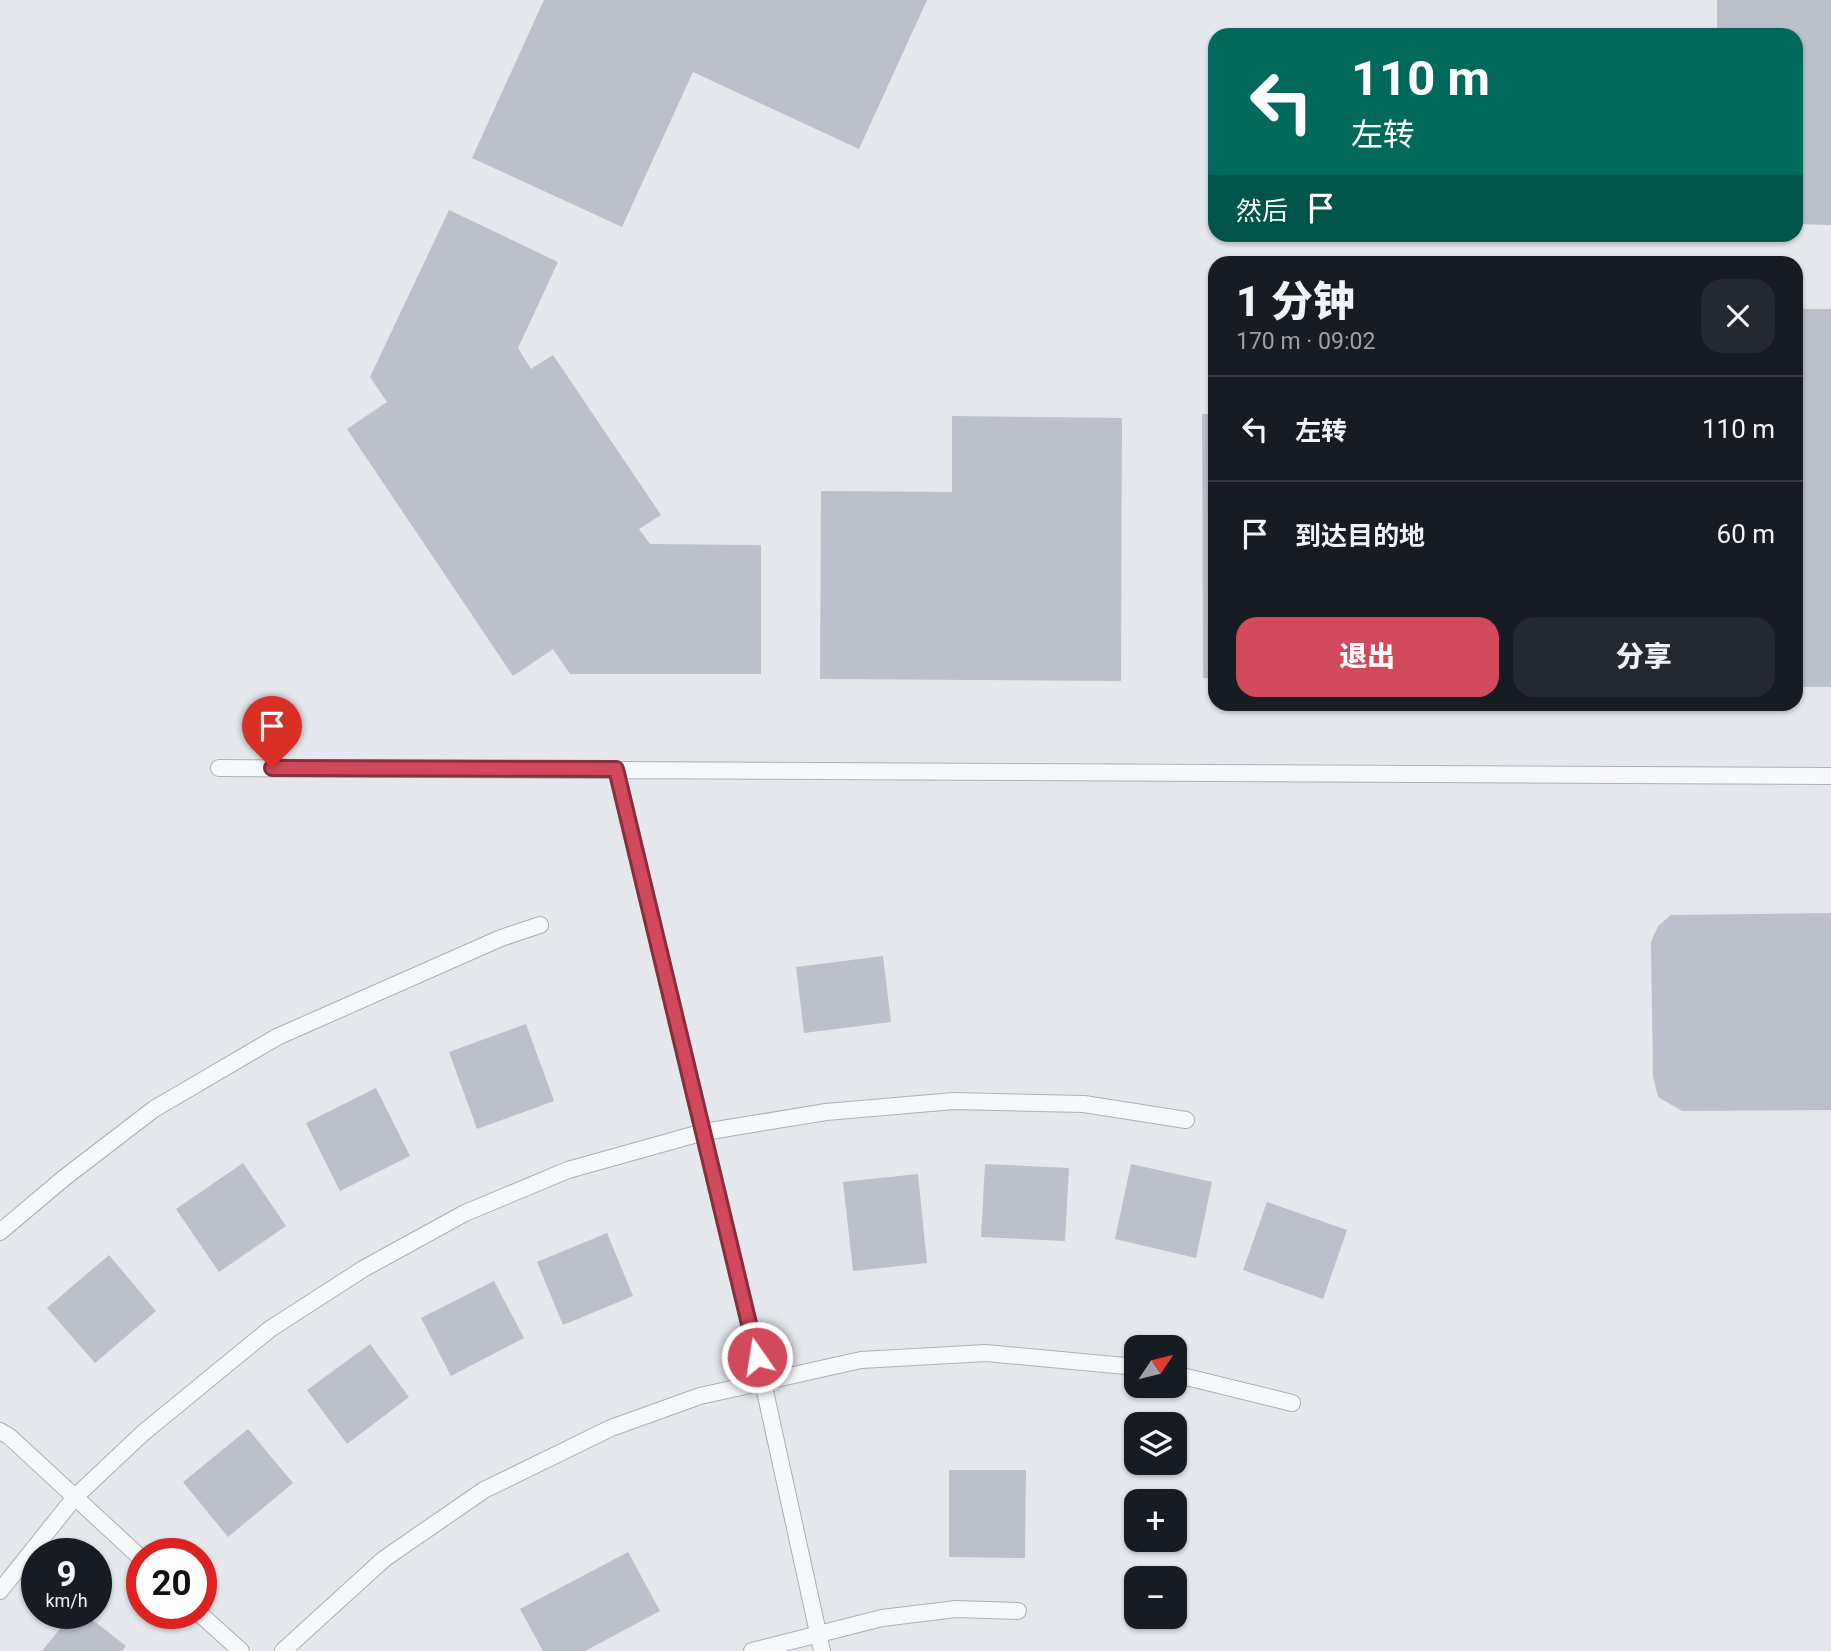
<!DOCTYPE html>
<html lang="zh">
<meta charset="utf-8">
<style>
:root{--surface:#171b24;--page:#242831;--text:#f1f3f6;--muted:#9ea1a6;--line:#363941;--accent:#d1495b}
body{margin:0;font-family:Roboto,"Noto Sans SC",sans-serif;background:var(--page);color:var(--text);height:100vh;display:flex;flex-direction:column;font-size:26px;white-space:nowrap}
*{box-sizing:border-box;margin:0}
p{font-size:23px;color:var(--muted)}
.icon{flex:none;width:38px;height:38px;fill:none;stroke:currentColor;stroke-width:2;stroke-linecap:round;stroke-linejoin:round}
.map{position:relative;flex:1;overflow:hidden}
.sheet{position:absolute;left:1208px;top:256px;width:595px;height:455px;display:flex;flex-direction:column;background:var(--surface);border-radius:21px;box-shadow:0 2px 5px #0004}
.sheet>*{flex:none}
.hud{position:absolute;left:1208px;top:28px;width:595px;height:214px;border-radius:21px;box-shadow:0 2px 5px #0004;background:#00695c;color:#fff;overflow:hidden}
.needle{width:46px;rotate:55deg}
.fabs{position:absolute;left:1124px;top:1335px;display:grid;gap:14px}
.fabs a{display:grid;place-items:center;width:63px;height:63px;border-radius:14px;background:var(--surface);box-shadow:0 2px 5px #0004;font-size:35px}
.speed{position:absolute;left:21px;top:1538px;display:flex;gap:14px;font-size:35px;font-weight:700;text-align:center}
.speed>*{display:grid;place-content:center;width:91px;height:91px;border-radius:50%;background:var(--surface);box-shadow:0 2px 5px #0004;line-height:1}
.speed small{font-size:18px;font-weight:400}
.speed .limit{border:10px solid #d22;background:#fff;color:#111}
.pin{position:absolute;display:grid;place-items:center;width:60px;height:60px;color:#fff;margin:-72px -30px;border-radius:50% 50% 50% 0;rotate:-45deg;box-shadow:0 0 7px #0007}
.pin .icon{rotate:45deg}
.me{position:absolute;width:77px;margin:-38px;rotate:347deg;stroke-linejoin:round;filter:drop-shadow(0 0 5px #0008)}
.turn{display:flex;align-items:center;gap:24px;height:147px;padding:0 28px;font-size:32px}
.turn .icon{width:91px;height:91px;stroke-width:2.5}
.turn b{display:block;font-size:49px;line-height:60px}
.then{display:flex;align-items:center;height:66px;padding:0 28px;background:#0003;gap:14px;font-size:26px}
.round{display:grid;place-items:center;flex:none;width:74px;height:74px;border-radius:21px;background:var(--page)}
.head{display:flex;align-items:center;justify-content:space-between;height:119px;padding:0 28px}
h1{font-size:42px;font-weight:800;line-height:52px}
.cta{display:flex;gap:14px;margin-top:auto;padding:14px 28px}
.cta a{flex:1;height:80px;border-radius:21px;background:var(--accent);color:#fff;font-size:28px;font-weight:800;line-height:80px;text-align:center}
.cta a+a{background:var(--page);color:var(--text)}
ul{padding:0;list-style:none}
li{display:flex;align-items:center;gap:21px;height:105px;padding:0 28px;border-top:2px solid var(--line)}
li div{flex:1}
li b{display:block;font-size:26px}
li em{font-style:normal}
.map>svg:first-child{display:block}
</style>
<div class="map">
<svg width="1831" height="1651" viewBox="0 0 1831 1651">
<rect width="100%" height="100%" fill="#e4e7ec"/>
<!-- building -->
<path fill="#bbc0ca" d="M544 0H927L859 149 693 72 622 227 472 158Z
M1717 0H1831V225L1796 224V35H1717Z
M449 210 558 262 518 348 531 369 553 355 661 515 639 529 650 544 761 545V674H570L553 649 513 676 347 429 387 402 370 377Z
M1796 309H1831V687H1796Z
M1202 414H1214V678H1203Z
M952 416 1122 418 1121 681 820 679 821 491 952 492Z
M1831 913V1110L1682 1111 1658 1097 1653 1077 1651 942 1658 926 1671 915Z
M883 956 891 1022 804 1033 796 967Z
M526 1024 554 1101 477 1129 449 1052Z
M376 1088 410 1156 340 1191 306 1123Z
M243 1163 286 1226 219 1272 176 1209Z
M985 1164 1069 1168 1065 1241 981 1237Z
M1131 1164 1212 1182 1196 1258 1115 1239Z
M918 1174 927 1263 853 1271 843 1182Z
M1267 1202 1347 1230 1323 1299 1243 1270Z
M607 1233 633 1296 563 1325 537 1262Z
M109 1255 156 1311 95 1363 47 1308Z
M494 1281 524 1338 451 1376 421 1318Z
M370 1344 409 1397 347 1444 307 1390Z
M248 1429 293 1483 228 1537 183 1482Z
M949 1470H1026L1025 1558 949 1557Z
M628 1552 660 1611 585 1651H543L520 1609Z
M72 1614H85L126 1646 122 1651H42Z"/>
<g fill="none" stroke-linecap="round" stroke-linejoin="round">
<!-- service casing -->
<g stroke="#a9aeb7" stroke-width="18">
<path id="service" d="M219 768 1831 776
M616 769 763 1382 822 1651
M0 1232 64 1178 154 1109 277 1037 501 938 540 925
M1174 1374 1292 1403
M0 1431 10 1437 142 1559
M0 1591 75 1497 143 1433 270 1329 363 1269 465 1213 568 1170 704 1132 826 1112 954 1101 1084 1104 1186 1120
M200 1614 241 1651
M283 1651 384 1559 484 1490 611 1428 700 1396 861 1360 986 1353 1136 1367
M752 1651 882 1618 956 1609 1018 1611"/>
</g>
<!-- service -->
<use href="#service" stroke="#f7f8fa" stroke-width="16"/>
</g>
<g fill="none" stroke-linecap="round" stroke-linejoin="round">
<!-- route casing -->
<g stroke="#882f3b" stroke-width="18">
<path id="route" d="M272 768 616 769 757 1357"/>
</g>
<!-- route -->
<use href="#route" stroke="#d1495b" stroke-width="12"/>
</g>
</svg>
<div class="fabs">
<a><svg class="needle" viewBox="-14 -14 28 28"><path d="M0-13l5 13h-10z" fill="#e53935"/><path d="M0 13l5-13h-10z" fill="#9ea1a6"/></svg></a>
<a><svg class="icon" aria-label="layers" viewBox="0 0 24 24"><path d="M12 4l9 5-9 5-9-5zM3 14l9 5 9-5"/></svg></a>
<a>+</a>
<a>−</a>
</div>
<div class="speed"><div>9<small>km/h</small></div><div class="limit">20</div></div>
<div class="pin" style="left:272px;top:768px;background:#d93025"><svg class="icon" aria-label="arrive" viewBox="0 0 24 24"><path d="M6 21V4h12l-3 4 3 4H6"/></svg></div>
<svg class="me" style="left:757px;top:1357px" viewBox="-20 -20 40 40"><circle r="17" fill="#d1495b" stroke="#fff" stroke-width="3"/><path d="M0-11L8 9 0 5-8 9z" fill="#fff"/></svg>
<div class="hud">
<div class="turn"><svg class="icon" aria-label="left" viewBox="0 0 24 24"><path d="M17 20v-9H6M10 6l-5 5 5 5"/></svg><div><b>110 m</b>左转</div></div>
<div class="then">然后<svg class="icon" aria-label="arrive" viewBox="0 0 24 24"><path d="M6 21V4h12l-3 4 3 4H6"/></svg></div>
</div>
<section class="sheet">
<div class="head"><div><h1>1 分钟</h1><p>170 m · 09:02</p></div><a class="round"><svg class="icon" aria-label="close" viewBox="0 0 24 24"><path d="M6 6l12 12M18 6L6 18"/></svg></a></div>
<ul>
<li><svg class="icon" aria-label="left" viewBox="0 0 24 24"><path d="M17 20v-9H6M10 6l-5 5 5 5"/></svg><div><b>左转</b></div><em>110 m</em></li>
<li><svg class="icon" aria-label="arrive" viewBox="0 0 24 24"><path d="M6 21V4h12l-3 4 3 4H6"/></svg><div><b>到达目的地</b></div><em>60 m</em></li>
</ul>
<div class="cta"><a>退出</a><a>分享</a></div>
</section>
</div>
